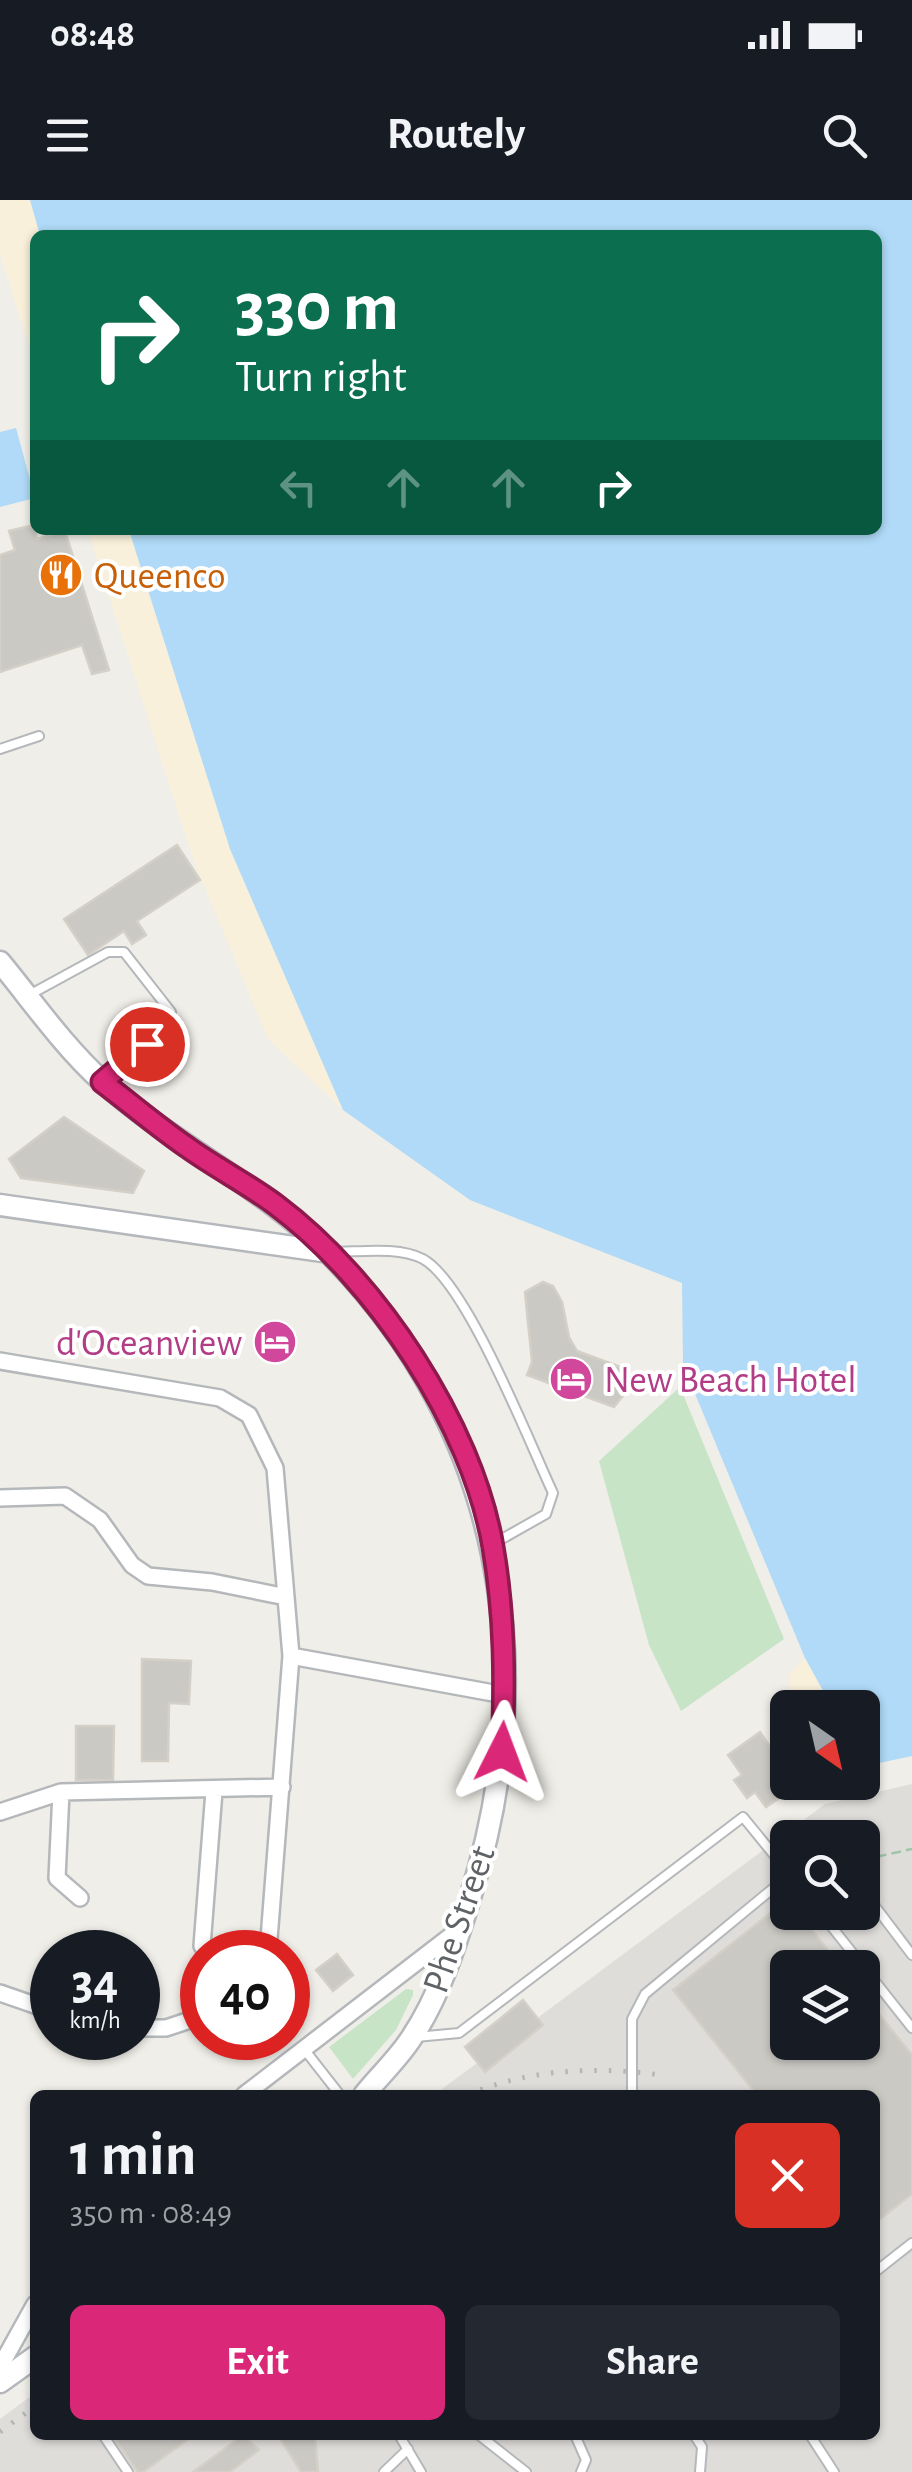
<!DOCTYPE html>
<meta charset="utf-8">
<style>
:root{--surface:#171b24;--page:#242831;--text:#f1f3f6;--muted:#9ea1a6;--accent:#db2777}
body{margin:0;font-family:"Alegreya Sans",sans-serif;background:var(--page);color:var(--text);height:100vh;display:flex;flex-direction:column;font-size:38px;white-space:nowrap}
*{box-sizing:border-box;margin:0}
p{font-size:32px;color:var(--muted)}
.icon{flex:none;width:55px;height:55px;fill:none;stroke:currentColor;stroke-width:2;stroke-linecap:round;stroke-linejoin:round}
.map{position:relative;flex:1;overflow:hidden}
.details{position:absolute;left:30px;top:1890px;width:850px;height:350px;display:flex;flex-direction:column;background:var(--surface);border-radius:15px;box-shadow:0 2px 8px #0004}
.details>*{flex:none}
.banner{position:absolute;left:30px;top:30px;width:852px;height:305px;border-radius:15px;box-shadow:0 2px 8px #0004;background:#0b6e4f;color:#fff;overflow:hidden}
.needle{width:65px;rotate:146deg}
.buttons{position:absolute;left:770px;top:1490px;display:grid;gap:20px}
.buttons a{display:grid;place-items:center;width:110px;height:110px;border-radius:15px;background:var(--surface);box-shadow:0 2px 8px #0004;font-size:50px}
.speed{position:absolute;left:30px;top:1730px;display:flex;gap:20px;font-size:50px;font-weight:700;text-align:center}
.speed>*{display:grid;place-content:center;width:130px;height:130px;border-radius:50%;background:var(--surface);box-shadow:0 2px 8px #0004;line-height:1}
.speed small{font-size:25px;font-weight:400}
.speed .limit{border:15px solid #d22;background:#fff;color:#111}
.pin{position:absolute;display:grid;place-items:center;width:85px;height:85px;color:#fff;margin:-42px;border:5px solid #fff;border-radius:50%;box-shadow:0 2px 10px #0007}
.me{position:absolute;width:110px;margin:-55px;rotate:3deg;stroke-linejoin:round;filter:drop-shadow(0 0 8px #0008)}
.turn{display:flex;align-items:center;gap:35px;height:210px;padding:0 40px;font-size:45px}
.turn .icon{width:130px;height:130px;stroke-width:2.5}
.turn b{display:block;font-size:70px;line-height:85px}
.lanes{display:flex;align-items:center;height:95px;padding:0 40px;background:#0003;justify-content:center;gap:50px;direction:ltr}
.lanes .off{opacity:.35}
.round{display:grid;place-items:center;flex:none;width:105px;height:105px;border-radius:15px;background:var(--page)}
.head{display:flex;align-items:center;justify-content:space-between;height:170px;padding:0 40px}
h1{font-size:60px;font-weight:600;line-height:75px}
.button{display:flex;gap:20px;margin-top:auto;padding:20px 40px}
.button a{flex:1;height:115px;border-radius:15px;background:var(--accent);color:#fff;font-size:40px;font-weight:600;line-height:115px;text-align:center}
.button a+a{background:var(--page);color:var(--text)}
.status{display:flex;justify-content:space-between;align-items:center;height:70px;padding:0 50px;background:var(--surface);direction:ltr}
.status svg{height:28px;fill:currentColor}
header{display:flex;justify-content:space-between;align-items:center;height:130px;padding:0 40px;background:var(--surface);font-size:45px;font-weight:600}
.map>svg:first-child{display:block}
</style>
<div class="status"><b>08:48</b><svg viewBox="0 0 49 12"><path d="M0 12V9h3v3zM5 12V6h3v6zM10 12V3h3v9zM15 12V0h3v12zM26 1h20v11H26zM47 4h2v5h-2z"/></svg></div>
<header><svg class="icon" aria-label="menu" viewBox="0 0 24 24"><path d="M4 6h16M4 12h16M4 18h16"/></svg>Routely<svg class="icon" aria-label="search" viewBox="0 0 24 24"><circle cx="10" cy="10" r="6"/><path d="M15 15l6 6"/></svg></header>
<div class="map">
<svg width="912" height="2272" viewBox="0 0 912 2272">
<rect width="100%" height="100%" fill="#f0eee8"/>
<!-- industrial -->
<path fill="#dfddda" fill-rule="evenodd" d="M912 1584V2272H0V2219L35 2193V2235H875V1895H434L825 1604ZM788 1638H862V1712H788ZM788 1768H862V1842H788Z"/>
<!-- green -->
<path fill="#c8e4c7" d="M680 1187 784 1439 681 1511 649 1445 599 1261Z
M406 1789 413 1790V1795L396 1830 353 1879 329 1847Z"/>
<!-- sand -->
<path fill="#f8f0db" d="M0 0H30L40 35H35V164L0 55Z
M88 330H129L230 649 343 910 268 839 193 659Z
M805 1458 832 1507H795L790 1497V1474Z"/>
<!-- water -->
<path fill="#b0daf7" d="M30 0H912V1556L865 1566 862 1508 832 1507 805 1458 683 1165 682 1083 470 1000 343 910 230 649 129 330H878V35H40Z
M16 228 35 298 0 307V232Z"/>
<!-- building -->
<path fill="#cbc9c4" stroke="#d4d0c7" stroke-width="2.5" d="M34 325 37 339 65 331 109 470 92 474 82 445 0 472V355L15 350 9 331Z
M177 645 200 680 137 721 146 735 132 744 124 731 88 755 64 719Z
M64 917 144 971 133 993 21 978 9 959Z
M543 1082 553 1086 562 1102 569 1137 577 1151 623 1168 626 1192 614 1207 527 1175 532 1162 525 1092Z
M142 1459 191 1461 189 1504 169 1503 168 1561H142Z
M76 1526H114L113 1580H76Z
M760 1532 788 1572V1592L766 1607 755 1592 747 1598 734 1580 742 1575 728 1555Z
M788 1699V1712H798L842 1768H788V1842H862V1793L912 1855V1994L875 2023V1895H757L673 1790Z
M337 1754 353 1775 333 1791 316 1770Z
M523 1800 543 1825 485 1872 465 1847Z
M112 2235H194L143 2272H138Z
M243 2235 259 2250 230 2272H193Z
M278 2235H315L318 2272H301Z"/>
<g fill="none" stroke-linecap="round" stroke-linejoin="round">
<!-- lane casing -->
<g stroke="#b5b8bb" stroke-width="12">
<path id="lane" d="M0 549 39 536
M31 794 108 752H124L171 812 169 825 106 879
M332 1052C360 1052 398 1046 423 1059 467 1083 529 1242 553 1293L546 1314 493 1344
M862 1689 912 1755
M820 1712 912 1828
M416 1837 459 1833 743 1617 788 1672
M304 1849 340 1895
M632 1895V1819L645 1794 788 1676
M875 2072 912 2043
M103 2235 128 2272
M399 2235 421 2272
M479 2235 526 2272
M575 2235 586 2260 581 2272
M694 2235 702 2247 700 2272
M810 2235 834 2272
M384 2272 408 2249"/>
</g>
<!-- street casing -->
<g stroke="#b5b8bb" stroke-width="20">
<path id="street" d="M0 1161 220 1198 249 1215 275 1268 286 1397 291 1456 268 1752
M0 1298 65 1296 100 1320 132 1365 148 1376 212 1382 286 1397
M291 1456 504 1495
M61 1592 57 1678 80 1698
M0 1612 61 1592 282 1587
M202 1746 214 1591
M0 1793 52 1811
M138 1828H166L202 1816
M244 1895 461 1728
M0 2167 35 2104"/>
</g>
<!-- secondary casing -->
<g stroke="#b4b7bb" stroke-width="25">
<path id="secondary" d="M0 762C33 802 64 847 103 882 174 946 264 986 331 1055 503 1229 543 1469 470 1698 456 1744 439 1797 412 1837 399 1858 379 1876 364 1895
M0 1005 329 1052
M0 2182 35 2157"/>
</g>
<!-- path -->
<path stroke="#a1c5ab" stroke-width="2.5" stroke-dasharray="10 5" stroke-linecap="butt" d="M862 1660 912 1649"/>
<!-- lane -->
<use href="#lane" stroke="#fff" stroke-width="8"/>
<!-- street -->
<use href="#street" stroke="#fff" stroke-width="15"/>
<!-- secondary -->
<use href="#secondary" stroke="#fff" stroke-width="20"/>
<!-- rail -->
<path stroke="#b5b6b6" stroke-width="5" stroke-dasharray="2.5 12" stroke-linecap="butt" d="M467 1895C528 1869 596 1866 661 1875
M0 2232 35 2206"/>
</g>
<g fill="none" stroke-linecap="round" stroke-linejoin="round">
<!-- route casing -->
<g stroke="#8e194d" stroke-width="25">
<path id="route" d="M147 844 102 882C130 903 158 927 187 947 216 968 248 984 276 1005 376 1080 472 1224 493 1347 505 1416 505 1483 502 1552"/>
</g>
<!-- route -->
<use href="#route" stroke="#db2777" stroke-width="18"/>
</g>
<!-- icons -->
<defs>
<g id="restaurant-disc" transform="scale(2.25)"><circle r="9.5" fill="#e8710a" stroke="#fff"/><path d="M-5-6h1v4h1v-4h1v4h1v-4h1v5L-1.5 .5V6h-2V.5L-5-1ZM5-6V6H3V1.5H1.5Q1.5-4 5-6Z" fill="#fff"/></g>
<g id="hotel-disc" transform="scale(2.25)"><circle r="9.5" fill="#d1479c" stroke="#fff"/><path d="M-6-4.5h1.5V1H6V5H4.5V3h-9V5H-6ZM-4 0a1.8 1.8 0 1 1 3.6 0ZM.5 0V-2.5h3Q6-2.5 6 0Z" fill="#fff"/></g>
</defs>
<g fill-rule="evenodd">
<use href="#restaurant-disc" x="61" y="375"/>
<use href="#hotel-disc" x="275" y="1142"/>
<use href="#hotel-disc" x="571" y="1179"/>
</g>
<g text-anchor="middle" stroke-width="8" stroke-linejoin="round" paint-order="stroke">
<!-- food labels -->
<g font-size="38" fill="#c56008" stroke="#fff" text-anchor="start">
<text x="94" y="388">Queenco</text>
</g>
<!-- hotel labels -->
<g font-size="38" fill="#b23c85" stroke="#fff" text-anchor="end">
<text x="242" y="1155">d'Oceanview</text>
<text x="604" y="1192" text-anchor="start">New Beach Hotel</text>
</g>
<!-- street labels -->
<g font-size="38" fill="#5f6366" stroke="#fff">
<text transform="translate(458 1719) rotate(-71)" y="13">Phe Street</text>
</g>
</g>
</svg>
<div class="buttons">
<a><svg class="needle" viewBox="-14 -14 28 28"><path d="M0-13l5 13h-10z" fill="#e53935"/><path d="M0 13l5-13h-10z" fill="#9ea1a6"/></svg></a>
<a><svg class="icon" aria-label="search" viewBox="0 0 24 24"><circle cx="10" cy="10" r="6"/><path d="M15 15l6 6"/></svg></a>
<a><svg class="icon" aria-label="layers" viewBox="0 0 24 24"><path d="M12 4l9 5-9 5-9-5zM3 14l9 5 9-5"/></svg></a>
</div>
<div class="speed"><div>34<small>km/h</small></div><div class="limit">40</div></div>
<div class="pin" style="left:147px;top:844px;background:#d93025"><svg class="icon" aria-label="arrive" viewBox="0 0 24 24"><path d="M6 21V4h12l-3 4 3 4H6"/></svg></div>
<svg class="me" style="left:502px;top:1552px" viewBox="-20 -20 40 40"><path d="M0-17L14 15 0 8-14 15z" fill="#db2777" stroke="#fff" stroke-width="4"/></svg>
<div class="banner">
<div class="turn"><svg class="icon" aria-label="right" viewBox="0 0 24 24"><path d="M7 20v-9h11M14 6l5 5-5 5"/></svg><div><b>330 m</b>Turn right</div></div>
<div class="lanes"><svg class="icon off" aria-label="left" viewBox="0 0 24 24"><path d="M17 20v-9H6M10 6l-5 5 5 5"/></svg><svg class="icon off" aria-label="ahead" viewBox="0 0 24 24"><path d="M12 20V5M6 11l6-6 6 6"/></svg><svg class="icon off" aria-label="ahead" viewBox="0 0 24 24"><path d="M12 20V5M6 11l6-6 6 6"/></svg><svg class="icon" aria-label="right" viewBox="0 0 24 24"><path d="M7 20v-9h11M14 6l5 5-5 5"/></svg></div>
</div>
<section class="details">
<div class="head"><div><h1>1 min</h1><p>350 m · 08:49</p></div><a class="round" style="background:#d93025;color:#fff"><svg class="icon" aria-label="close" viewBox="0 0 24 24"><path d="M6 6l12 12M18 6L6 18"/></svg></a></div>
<div class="button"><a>Exit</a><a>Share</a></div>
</section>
</div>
